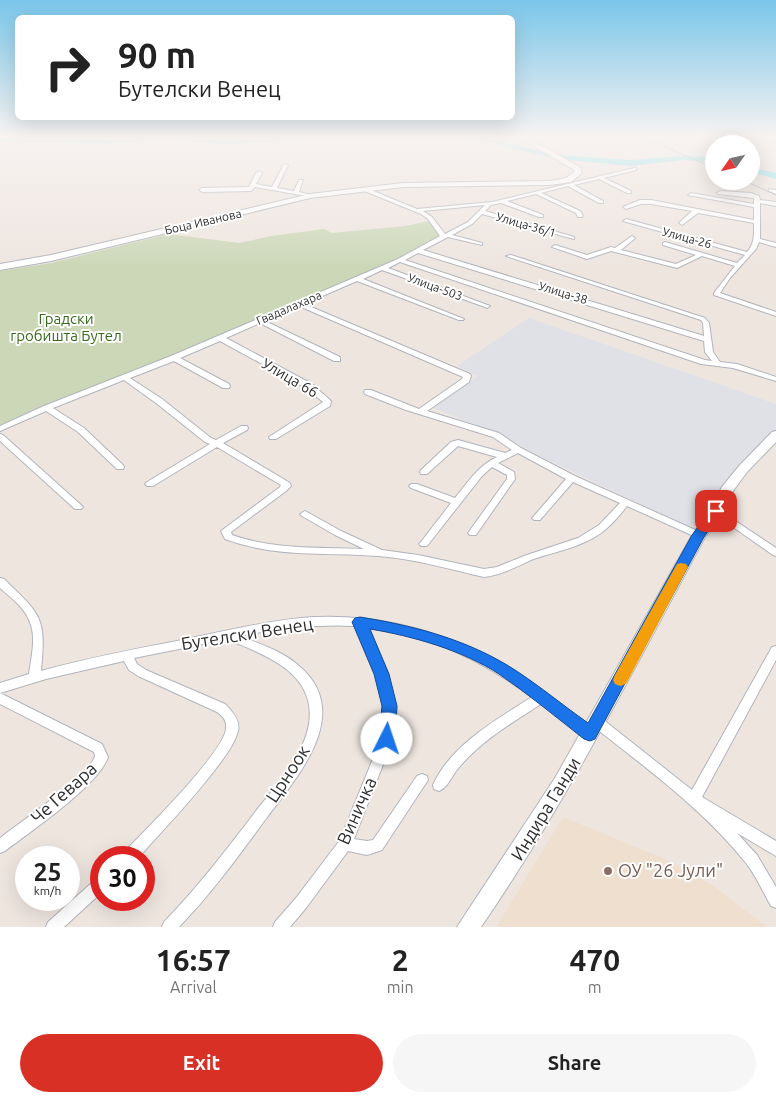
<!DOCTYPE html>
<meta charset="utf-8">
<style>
:root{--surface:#fff;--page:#f6f6f6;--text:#222;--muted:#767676;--accent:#d93025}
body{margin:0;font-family:Ubuntu,sans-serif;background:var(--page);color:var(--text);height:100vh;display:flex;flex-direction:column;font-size:19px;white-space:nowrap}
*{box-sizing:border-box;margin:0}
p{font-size:16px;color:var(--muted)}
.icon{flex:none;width:28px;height:28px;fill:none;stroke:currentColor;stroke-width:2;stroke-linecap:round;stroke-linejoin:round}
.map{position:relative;height:927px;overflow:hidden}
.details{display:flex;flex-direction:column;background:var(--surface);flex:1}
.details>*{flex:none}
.banner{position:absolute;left:15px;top:15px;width:500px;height:105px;border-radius:8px;box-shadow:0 5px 20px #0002;background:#fff;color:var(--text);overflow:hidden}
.needle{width:32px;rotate:236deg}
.fabs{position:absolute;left:705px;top:135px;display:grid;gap:10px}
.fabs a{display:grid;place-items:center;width:55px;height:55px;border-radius:50%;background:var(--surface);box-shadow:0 5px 20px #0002;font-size:25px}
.speed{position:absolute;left:15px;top:846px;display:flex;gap:10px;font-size:25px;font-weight:700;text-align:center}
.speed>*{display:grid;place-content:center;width:65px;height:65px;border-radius:50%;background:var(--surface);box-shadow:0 5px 20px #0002;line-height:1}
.speed small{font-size:12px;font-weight:400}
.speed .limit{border:8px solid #d22;background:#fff;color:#111}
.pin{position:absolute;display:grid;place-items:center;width:42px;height:42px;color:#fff;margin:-21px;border-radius:10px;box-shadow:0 2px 8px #0006}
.me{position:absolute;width:55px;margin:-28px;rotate:4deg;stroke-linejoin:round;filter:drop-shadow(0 0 4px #0008)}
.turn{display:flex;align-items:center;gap:18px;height:105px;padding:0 20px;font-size:22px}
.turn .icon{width:65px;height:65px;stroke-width:2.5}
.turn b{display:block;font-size:35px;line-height:42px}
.eta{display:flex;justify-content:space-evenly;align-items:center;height:85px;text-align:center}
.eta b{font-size:30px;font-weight:700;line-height:35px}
.action{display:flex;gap:10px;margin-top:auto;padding:10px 20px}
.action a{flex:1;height:58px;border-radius:30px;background:var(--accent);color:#fff;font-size:20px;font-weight:700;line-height:58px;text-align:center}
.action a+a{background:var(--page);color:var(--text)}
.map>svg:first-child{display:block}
</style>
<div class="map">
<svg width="776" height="927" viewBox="0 0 776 927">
<rect width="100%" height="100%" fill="#eee5df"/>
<!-- industrial -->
<path fill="#e0e0e7" d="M529 318 776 404V435L700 526 685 525 529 451 508 438 433 408 478 376 457 366Z"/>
<!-- education -->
<path fill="#efdfcf" d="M563 817 658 856 712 885 767 927H496Z"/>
<!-- cemetery -->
<path fill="#ccd7b7" d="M429 221 440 236 403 256 219 338 21 416 0 426V271L51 263 168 234 239 243 272 236 324 229 332 233 405 226Z"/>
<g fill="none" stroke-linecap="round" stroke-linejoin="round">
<!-- river -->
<path fill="#75e1ee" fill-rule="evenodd" d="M0 138 112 140 154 138 150 140 112 144 0 142Z
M178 138 223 141 297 138 293 140 223 145 182 140Z
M468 138H483L559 155 614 159 630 160 683 156 714 157V162L683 160 630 166 559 159Z
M751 167 776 173V179L751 172Z"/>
<!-- street casing -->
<g stroke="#b0b4bd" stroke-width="2">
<path id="street" d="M284 164 288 165 277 188 294 191 299 180H303L299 192 312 195V197L255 187 251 191 202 192 199 190 202 188 249 187 256 173 259 171 262 173 256 184 272 187Z
M634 168H636V170L604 178 631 191V193H627L599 179 574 185 603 201V203H599L568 186 541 193 580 211 583 216 582 217H578L576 213 536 194 507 201 543 215V217H539L501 203 491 205 485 211 574 237V239L482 214 472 224 452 235 482 243V245L448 237 423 250 704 336 703 323 701 320 506 256 511 255 705 318 709 323 713 352 720 362 737 364 776 377V381L733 368 701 364 400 262 388 268 490 306 487 308 485 307 382 270 363 279 464 319 463 320H459L357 281 304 304 470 374 471 376 469 382 427 411 499 433 521 448 575 476 702 533 704 535 702 537H696L627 506C621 514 614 522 606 529 585 547 556 551 531 560 516 567 501 575 484 577 449 569 415 559 379 556 327 552 275 558 225 539L221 531 280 487 281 485 217 447 153 486H147L145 484 147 482 210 444 205 442 156 403 124 380 53 408 84 428 123 465 124 467 123 469H117L78 432 46 411 0 431V426L44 406 171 356 398 259 440 236 428 219 421 214 362 190V188H366L417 209 492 202ZM485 205 468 222 445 234 432 217 423 211ZM418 253 704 341 705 352 712 361 705 360 405 260ZM299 306 463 377 462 379 419 409 371 390H365L364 392 365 394 406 410 493 437 512 450 505 453 458 440 451 442 421 470 420 472 421 474H427L458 446 497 457C479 465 468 482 455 498L417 484H411L409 486 411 488 451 503 421 542 419 544 421 546H427L482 476 492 467 507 475V479L468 533 470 535H476L515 479 514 472 498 463 518 453 566 479 534 516 532 518 534 520H540L573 482 620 503 599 525 578 538 524 556 497 567 484 569 418 555 382 550 341 531 305 511 300 514 302 516 335 535 364 549C320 547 275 550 232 535L231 532 286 491 291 486 290 483 223 443 247 430 248 428 247 426H241L216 440 211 438 162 399 130 378 174 361 223 388H229L230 386 229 384 180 358 220 341 306 388 323 402 269 437 270 439H276L330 406 331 401 312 384 226 338 260 323 334 361H340V357L265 321Z
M769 189 776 190V194L769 191Z
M720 191 751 193 759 196 760 200 776 202V206L760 203V239L776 243V247L759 242 756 249 730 278 720 293 776 312V316L714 295V293L735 266 702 256 677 268 611 251 587 259 552 247 555 245 587 255 611 247 615 248 632 236 635 238 634 239 621 250 676 264 696 255 663 245V243L665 242 737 263 745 255 623 221 626 219 747 252C755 243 754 234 754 223L698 213 682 225 679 223 680 222 692 211 651 204H641L626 209 623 207 640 200H651L754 220V207L688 195 691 193 754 204V198L718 194 717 193Z
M0 434 3 435 81 505 83 507 81 509H75L0 441Z
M716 508 776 548V556L773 555 713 513 711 511 713 509Z
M0 578 4 579C42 616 46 617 41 671 87 658 135 649 182 640 221 632 261 622 301 618 358 613 416 624 468 647 514 666 554 701 594 730L596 734 594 738 590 739 586 738 541 704C510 724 479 742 456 771 451 778 447 788 439 791L434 789 433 785C450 746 497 719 532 697 483 661 429 634 368 627L388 674 395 706 393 739 354 839 367 841 373 840 417 776 422 774 427 776 428 780 382 850 367 855 348 851 306 908 290 927H273L275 922 296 898 340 840 381 739 383 706 376 674 356 626C317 624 279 628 240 636 260 644 282 651 298 665 356 713 296 778 265 820 238 857 211 894 179 927H162L164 922C198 887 227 849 256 811 277 784 303 758 309 724 313 699 302 680 282 666 273 659 233 639 223 640 214 641 203 644 194 646 174 650 154 654 134 658L137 664 146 670 225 704C232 711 241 721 238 731 234 746 223 759 214 771 191 801 164 829 138 858H121L123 853C142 834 226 750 226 728 227 720 222 716 217 712L138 676 129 670 124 661 46 679 0 693V683L29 674C31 658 37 636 29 620 24 607 10 597 0 588Z
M776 646V660L702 797 776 841V856L737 833 757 855 776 887V908L771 906C763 892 756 876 746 863 703 809 646 768 593 726L591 722 593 718 597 717 601 718 692 790 772 647Z
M0 693 102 744 108 757C99 785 30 832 5 851L0 853V838C19 823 90 775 95 756L94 752 0 704Z
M101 877V893L64 927H46L48 922 96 879Z"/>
</g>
<!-- secondary casing -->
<g stroke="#b0b4bd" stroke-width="2">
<path id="secondary" d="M520 138H528L580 167 582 173 571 182 550 185 403 187 310 198 51 261 0 270V264L51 255 310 194 403 183 550 181 566 178 574 172V170Z
M776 431V442L747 472 733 491 723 511 705 537C634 669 566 803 481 927H457L555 778 692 535 710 509 722 487 739 466 772 432Z"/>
</g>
<!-- street -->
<use href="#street" fill="#fff" fill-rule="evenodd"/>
<!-- secondary -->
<use href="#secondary" fill="#fff" fill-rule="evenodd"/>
<!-- rail -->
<path stroke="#a2a8b6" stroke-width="1" d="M645 138 714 168
M745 181 776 195"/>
</g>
<!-- sky -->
<linearGradient id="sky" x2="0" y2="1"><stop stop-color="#7ac6ea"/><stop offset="0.51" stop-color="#f7f3f1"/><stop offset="1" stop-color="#f7f3f1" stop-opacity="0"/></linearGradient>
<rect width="776" height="268" fill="url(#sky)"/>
<!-- route -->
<path fill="#1a73e8" stroke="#114b97" d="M716 507 722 511 704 537 595 739 590 741 584 739C556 717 528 694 499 674 462 650 412 636 370 629L389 674 397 706 395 739 393 744 387 746 381 744 379 739 382 706 374 674 352 622 355 618 360 617C410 625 462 638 507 665 535 682 561 704 588 723L692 535 711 509Z"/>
<!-- slow -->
<path fill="#f59e0b" d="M681 563 686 564 688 567 626 684 620 686 615 684 613 680 615 675 677 564Z"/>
<!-- markers -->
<circle fill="#8d6e63" stroke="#fff" stroke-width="2" cx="608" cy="871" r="5"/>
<g text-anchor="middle" stroke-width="4" stroke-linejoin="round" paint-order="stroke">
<!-- far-street labels -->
<g font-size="12" fill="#2d2d2d" stroke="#fff">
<text transform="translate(203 222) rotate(-13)" y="4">Боца Иванова</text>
<text transform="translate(526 225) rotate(16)" y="4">Улица-36/1</text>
<text transform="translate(687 238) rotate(15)" y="4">Улица-26</text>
<text transform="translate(435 287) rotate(20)" y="4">Улица-503</text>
<text transform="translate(563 293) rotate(17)" y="4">Улица-38</text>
<text transform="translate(289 308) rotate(-23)" y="4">Гвадалахара</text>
</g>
<!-- park labels -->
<g font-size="15" fill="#396a1c" stroke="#fff">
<text x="66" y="324">Градски<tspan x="66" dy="17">гробишта Бутел</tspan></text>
</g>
<!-- street labels -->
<g font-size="15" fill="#2d2d2d" stroke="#fff">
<text transform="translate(290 378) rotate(30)" y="5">Улица 66</text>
</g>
<!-- near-street labels -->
<g font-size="18" fill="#2d2d2d" stroke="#fff">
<text transform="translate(247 634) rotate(-9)" y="6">Бутелски Венец</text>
<text transform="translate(288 774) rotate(-57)" y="6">Црноок</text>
<text transform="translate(64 793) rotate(-42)" y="6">Че Гевара</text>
<text transform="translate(546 809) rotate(-59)" y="6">Индира Ганди</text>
<text transform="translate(357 811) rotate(-66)" y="6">Виничка</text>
</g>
<!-- near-education labels -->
<g font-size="18" fill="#785e54" stroke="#fff" text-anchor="start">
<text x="618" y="877">ОУ "26 Јули"</text>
</g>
</g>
</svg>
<div class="fabs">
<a><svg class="needle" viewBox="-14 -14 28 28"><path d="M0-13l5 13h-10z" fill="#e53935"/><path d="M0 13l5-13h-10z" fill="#767676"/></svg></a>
</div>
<div class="speed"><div>25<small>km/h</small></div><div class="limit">30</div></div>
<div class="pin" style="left:716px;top:511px;background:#d93025"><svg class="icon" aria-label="arrive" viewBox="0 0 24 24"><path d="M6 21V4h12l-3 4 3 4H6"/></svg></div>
<svg class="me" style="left:387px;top:739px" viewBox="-20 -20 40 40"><circle r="19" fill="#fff"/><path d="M0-13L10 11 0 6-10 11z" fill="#1a73e8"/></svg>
<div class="banner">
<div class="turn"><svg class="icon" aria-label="right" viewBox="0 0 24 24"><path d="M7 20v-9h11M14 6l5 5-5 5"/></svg><div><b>90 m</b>Бутелски Венец</div></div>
</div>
</div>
<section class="details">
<div class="eta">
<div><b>16:57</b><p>Arrival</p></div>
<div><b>2</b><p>min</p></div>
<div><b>470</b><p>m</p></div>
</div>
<div class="action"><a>Exit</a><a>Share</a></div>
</section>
